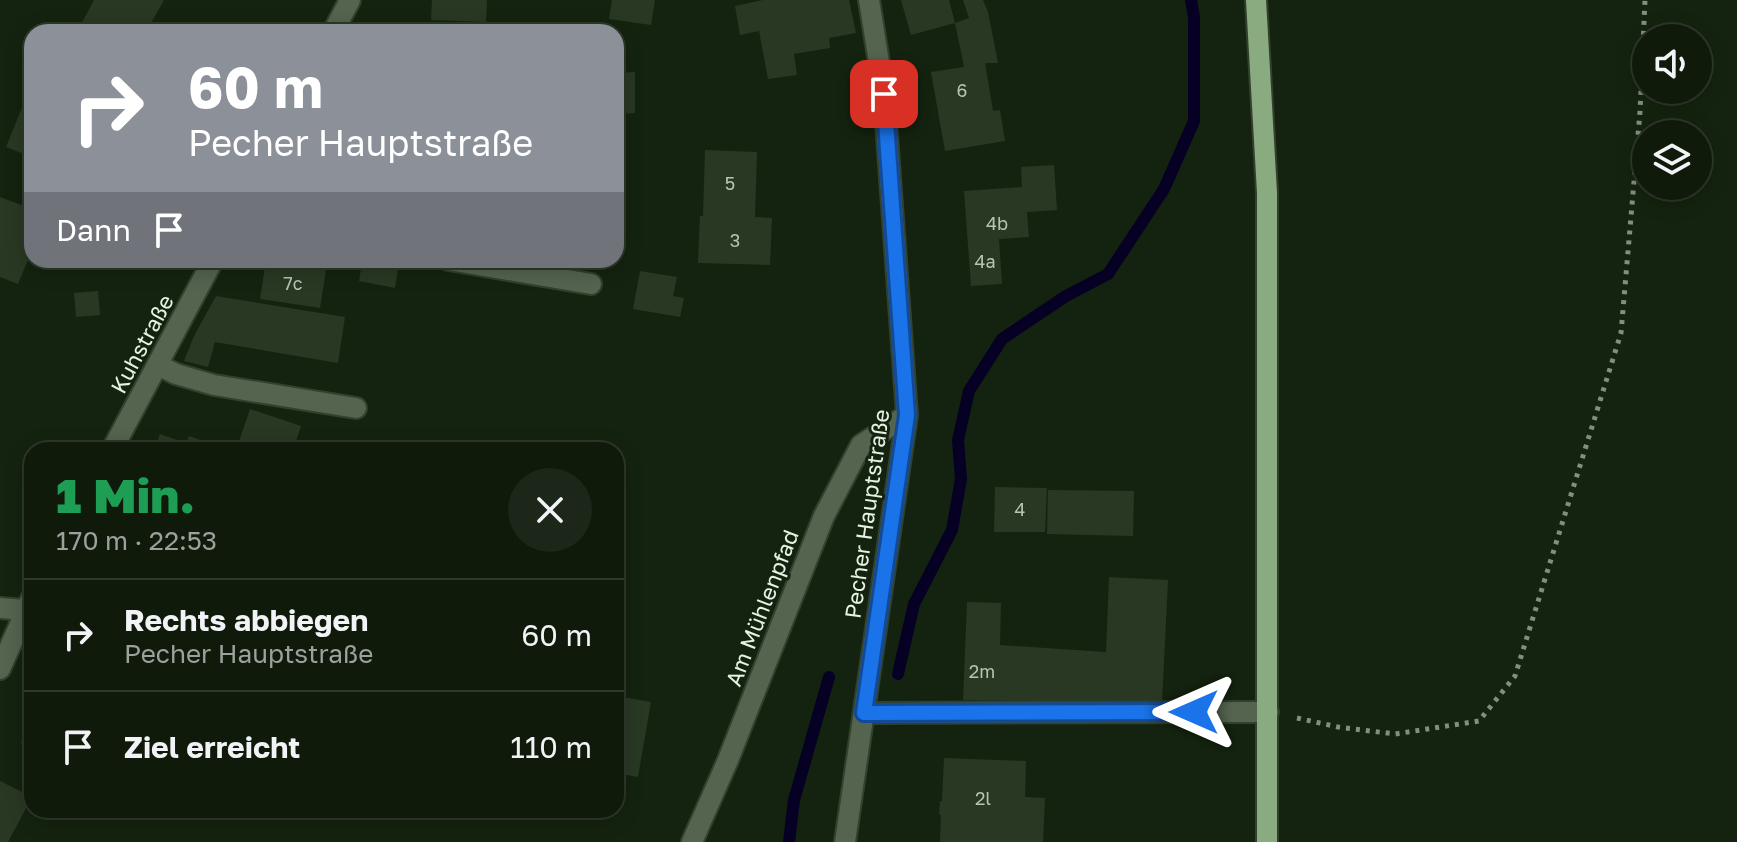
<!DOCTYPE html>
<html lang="de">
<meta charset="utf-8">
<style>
:root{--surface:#0f1a0b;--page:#1d2719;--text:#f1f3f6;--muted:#9ba19d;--line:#2f382c}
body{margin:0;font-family:"Golos Text",sans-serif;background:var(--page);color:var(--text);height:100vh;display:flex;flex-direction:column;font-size:30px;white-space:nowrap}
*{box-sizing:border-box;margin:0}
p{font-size:26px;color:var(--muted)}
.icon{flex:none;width:44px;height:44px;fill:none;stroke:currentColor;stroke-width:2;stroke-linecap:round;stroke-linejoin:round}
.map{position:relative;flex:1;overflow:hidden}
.sheet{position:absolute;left:24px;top:442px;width:600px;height:376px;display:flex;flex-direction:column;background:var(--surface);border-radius:24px;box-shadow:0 4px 20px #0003,0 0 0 2px var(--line)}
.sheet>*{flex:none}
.guide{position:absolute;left:24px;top:24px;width:600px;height:244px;border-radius:24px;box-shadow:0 4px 20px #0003,0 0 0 2px var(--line);background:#8c9099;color:#fff;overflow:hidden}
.fabs{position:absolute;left:1632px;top:24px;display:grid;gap:16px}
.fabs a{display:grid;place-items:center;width:80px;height:80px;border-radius:50%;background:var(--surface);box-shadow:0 4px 20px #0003,0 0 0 2px var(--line);font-size:40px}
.pin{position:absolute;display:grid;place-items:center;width:68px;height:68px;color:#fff;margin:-34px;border-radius:16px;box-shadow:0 4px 12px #0006}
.me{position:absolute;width:88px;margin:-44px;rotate:270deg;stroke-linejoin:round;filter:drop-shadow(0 0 6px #0008)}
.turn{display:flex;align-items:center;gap:28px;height:168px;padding:0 32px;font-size:36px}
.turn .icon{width:104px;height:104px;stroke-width:2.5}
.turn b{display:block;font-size:56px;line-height:68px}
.then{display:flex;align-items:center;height:76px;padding:0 32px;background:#0003;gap:16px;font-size:30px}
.round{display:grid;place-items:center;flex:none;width:84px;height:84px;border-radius:42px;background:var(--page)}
.overview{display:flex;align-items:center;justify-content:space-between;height:136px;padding:0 32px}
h1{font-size:48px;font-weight:800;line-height:60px;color:#1e9e55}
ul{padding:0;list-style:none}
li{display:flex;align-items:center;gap:24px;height:112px;padding:0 32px;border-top:2px solid var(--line)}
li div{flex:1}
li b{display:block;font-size:30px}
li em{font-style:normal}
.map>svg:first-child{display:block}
</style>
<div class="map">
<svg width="1737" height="842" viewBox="0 0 1737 842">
<rect width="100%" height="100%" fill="#14230f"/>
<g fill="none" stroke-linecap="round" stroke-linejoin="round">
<!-- stream -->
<path stroke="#050024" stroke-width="12" d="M898 674 914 604 952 530 961 479 958 440 969 391 1002 339 1066 296 1108 274 1164 189 1194 121V17L1191 0
M789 842 794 800 829 677"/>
</g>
<!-- building -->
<path fill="#293823" d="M94 0H164L146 32H77Z
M432 0H487L486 22 431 20Z
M612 0H655L651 25 609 19Z
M763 0H849L856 33 829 38 830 48 794 54 797 75 768 79 759 31 740 35 735 6Z
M901 0H949L955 23 969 18 963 0H983L988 12 998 63H985L993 111 1000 110 1005 141 945 151 931 72 964 67 955 23 911 35Z
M635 72V113L616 114V73Z
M32 83V157L6 147Z
M705 150 757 152 755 217 772 218 770 265 698 263 700 216H703Z
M1054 165 1057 210 1027 212 1029 237 999 239 1002 284 971 286 964 191 1022 187 1021 167Z
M0 197 32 209V250L18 284 0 277Z
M266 260 326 270 320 308 260 299Z
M362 263 398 269 395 288 359 281Z
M640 271 677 277 673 296 684 298 680 317 633 309Z
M98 291 100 315 76 317 74 293Z
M216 296 345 317 338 363 215 342 208 367 184 361 194 336Z
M250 409 301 426 293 450H236Z
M160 434 186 443 189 436 230 450H154Z
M995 487 1047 488 1045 532H994Z
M1048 490 1134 491 1133 536 1047 534Z
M1109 577 1168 580 1162 703 963 700 967 602 1001 603 1000 645 1106 652Z
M31 695 32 696V746L21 743Z
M616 696 651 702 638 777 616 773Z
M944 758 1026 761 1025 797 1045 798 1043 842H940L941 814 939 815 940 801H942Z
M0 781 32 797 8 842H0Z"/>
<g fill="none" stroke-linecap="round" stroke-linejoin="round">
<!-- minor casing -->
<g stroke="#32402d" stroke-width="24">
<path id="minor" d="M333 32 350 0
M449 260 591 284
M158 365 176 374 214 385 356 408
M112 450 213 260
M0 608 25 610
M0 669 32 597
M864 713 1268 712
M692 842 728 760 824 516 861 445 907 415
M845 842 907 415 884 94 869 0"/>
</g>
<!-- major casing -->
<g stroke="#32402d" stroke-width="24">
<path id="major" d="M1256 0 1267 193V842"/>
</g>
<!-- path -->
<path stroke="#828e7e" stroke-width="5" stroke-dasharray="4 6" stroke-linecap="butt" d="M1297 718 1338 727 1395 734 1479 721 1515 676 1621 333 1640 112 1645 0"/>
<!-- minor -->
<use href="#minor" stroke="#54644f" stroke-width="20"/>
<!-- major -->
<use href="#major" stroke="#8aaa7f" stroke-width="20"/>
</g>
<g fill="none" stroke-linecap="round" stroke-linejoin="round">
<!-- route casing -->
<g stroke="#114b97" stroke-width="20">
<path id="route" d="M884 94 907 415 864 713 1194 712"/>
</g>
<!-- route -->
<use href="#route" stroke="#1a73e8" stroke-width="14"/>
</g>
<g text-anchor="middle" stroke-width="6" stroke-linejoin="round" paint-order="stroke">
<!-- number labels -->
<g font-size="18" fill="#b8c3b4">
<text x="962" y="97">6</text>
<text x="730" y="190">5</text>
<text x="997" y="230">4b</text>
<text x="735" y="247">3</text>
<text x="985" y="268">4a</text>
<text x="293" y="290">7c</text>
<text x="1020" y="516">4</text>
<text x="982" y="678">2m</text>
<text x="983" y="805">2l</text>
</g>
<!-- street labels -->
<g font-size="22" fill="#e7f1e4" stroke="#14230f">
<text transform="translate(142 344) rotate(-62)" y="8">Kuhstraße</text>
<text transform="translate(867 514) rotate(-82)" y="8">Pecher Hauptstraße</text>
<text transform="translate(762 608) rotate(-69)" y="8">Am Mühlenpfad</text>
</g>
</g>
</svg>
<div class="fabs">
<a><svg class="icon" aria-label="sound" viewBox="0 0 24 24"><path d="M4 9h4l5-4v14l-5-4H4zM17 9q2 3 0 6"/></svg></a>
<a><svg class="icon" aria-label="layers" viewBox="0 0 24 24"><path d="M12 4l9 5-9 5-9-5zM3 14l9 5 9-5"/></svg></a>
</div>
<div class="pin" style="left:884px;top:94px;background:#d93025"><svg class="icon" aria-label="arrive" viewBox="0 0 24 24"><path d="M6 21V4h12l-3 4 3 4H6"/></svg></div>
<svg class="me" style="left:1194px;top:712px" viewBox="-20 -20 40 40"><path d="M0-17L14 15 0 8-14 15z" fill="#1a73e8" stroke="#fff" stroke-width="4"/></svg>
<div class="guide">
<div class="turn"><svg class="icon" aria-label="right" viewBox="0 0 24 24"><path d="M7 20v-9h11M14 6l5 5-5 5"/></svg><div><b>60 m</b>Pecher Hauptstraße</div></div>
<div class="then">Dann<svg class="icon" aria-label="arrive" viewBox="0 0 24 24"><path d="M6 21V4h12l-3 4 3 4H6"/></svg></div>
</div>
<section class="sheet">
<div class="overview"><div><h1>1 Min.</h1><p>170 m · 22:53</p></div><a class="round"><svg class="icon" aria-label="close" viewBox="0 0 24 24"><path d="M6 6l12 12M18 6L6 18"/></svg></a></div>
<ul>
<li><svg class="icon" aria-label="right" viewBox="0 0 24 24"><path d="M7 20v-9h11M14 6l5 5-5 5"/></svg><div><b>Rechts abbiegen</b><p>Pecher Hauptstraße</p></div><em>60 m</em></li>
<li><svg class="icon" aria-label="arrive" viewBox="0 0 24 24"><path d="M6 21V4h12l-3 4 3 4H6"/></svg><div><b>Ziel erreicht</b></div><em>110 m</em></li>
</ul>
</section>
</div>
